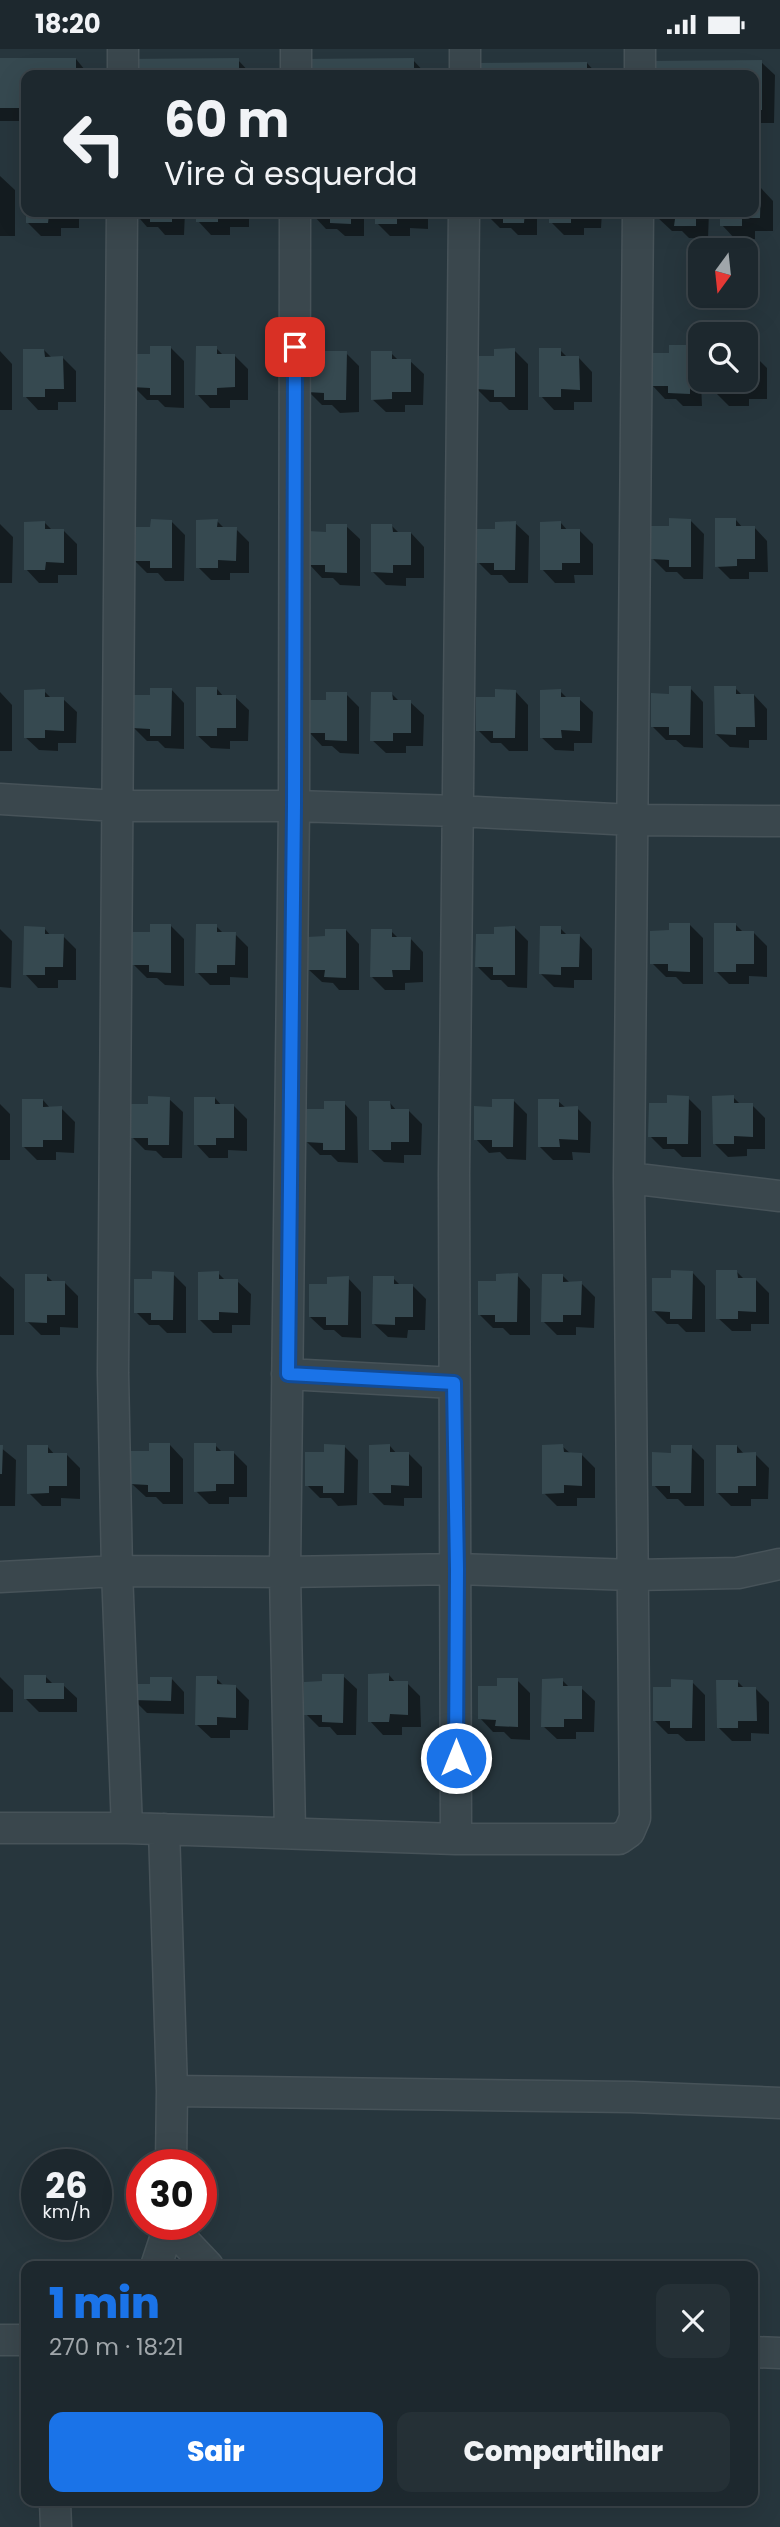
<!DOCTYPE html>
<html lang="pt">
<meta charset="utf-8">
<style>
:root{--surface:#1d282e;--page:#253036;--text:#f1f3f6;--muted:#a0a6aa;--line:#3b444a;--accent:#1a73e8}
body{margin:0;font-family:Poppins,sans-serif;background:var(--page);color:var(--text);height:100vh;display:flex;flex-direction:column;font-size:26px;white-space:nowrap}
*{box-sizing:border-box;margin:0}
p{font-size:23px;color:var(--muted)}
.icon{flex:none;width:38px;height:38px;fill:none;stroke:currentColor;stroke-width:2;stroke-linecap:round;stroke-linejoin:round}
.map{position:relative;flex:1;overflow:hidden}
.panel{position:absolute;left:21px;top:2212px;width:737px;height:245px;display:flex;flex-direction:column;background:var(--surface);border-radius:14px;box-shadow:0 7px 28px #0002,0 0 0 2px var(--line)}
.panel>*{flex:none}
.hud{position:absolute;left:21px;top:21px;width:738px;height:147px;border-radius:14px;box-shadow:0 7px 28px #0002,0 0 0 2px var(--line);background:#1d282e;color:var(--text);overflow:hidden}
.needle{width:46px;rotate:195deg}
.controls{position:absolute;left:688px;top:189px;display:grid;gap:14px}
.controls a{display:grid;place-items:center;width:70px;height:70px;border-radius:14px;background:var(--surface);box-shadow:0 7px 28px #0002,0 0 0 2px var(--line);font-size:35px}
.speed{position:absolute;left:21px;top:2100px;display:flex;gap:14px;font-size:35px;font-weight:700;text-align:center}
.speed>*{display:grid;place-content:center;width:91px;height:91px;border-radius:50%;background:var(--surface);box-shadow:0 7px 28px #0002,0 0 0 2px var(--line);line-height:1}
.speed small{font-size:18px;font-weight:400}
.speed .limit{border:10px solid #d22;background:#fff;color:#111}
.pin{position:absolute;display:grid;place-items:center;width:60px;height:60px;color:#fff;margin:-30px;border-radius:14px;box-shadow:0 4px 10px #0006}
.me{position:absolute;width:77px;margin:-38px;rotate:0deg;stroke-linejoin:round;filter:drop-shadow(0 0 5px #0008)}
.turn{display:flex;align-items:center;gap:24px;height:147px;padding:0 28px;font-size:32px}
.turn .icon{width:91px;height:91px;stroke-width:2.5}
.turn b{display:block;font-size:49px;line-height:60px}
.round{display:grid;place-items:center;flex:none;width:74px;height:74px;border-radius:14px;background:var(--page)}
.summary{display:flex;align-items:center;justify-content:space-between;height:119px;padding:0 28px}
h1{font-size:42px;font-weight:800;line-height:52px;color:var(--accent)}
.action{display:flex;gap:14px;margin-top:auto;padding:14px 28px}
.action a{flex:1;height:80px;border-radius:14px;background:var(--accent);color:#fff;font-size:28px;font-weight:800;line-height:80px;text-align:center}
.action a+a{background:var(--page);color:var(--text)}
.status{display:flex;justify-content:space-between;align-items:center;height:49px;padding:0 35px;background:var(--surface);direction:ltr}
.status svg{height:19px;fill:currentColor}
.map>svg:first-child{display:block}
</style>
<div class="status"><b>18:20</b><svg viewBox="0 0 49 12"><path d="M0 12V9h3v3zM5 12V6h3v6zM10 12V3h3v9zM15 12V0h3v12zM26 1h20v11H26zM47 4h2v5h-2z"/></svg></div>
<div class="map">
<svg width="780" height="2478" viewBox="0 0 780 2478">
<rect width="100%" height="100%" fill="#27363d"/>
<!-- shadow -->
<path fill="#0007" d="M76 10 89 26H26V72H0V11Z
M238 11 252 26H125Z
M413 11 427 26H300Z
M761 13 775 26 774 74H754V26H648Z
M587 14 598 26H473Z
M0 127 15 141V187H0Z
M760 138 773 152V182H755V190H735L722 176V163H754Z
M28 163H79V179H61V187H41L28 174Z
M134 163H185L184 186H165L158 178H147Z
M198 163H249V178H230V186H211L198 172Z
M313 163H364V187H345L337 180H326L313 166Z
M377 163H428V180L410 179V187H390L377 174Z
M487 163H537V186H518L511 179H500L487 166Z
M551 163H602L601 179H584V186H564L551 173Z
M658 163H709L708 190 689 189 682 182H672L658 169Z
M689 298 700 308 702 357H683L676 350H665L652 336 671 305Z
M171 299 184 312V359L165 358 158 351H147L133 337 152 306Z
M216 299 224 307H235L248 320V351H230V359H210L197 345Z
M44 301 52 309H63L76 322V353H58V361H38L25 347Z
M514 301 528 315V361H509L501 353H490L477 340 496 309Z
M560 301 568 309H579L592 323V353H574V361H554L541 347Z
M0 302 12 315V361H0Z
M346 304 359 317V363L340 364 332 356H322L309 343 327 312Z
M391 304 399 312H410L424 325 423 356H405V363H386L372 350Z
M746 306H754L767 319V350H749V357H729L716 344V331H746Z
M690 471 704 485 703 530H684L677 523H666L653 510 671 479Z
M736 471 743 479 754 478 767 492 768 523H749V530H730L717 517Z
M171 472 185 486 184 532H165L158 524H147L134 511 152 480Z
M217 472 225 480H236L249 493V524H230V531H211L198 518Z
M45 474 53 482H64L77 495V526H58V534H39L26 520Z
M515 474 529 487 528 534H509L502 526H491L478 513 497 482Z
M561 474 568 482H580L593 495V526H574L575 534H555L542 520Z
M0 475 13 488 12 534H0Z
M346 477 360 490V537L340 536 333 529H322L309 515 328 485Z
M392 477 400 485 411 484 424 498V529H406V537L386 536 373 523Z
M690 639 703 653V699L684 698 676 691H666L653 678 671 647Z
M735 639 743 647 754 646 767 660V691H749V699L730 698 716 685Z
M171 640 184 654V700L165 699 158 692H147L134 679 152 648Z
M217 640 224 648H235L249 661 248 692H230V700L211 699 197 686Z
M44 642 52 650H63L77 663 76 694H58V702L39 701 25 688Z
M515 642 528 656V702H509L501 694H491L478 681 496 650Z
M560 642 568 650H579L593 663 592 694H574V702L555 701 541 688Z
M0 643 12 656V702H0Z
M391 644 400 653H410L424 666 423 697H406V704H386L372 691Z
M346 645 359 658V705L340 704 332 697H322L309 683 327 652Z
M735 875 743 883H753L767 897V928L749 927V935H729L716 922Z
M690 876 703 889V935H683L676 928H666L652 914 670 883Z
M171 877 184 890V937L165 936 157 929H147L133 915 152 884Z
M216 877 224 885H235L248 898V929L230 928V936H210L197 923Z
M44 879 51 887H63L76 900V931H58V939H38L25 925Z
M515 879 528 892 527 939 508 938 501 931H491L477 917 496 887Z
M560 879 568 887 579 886 592 900V931H574V939L554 938 541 925Z
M0 880 12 892 11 939 0 938Z
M346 881 359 895V941H339L333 934 322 933 308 920Z
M391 882 399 890 410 889 423 903V933L405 934V941H385L372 928Z
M733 1048 741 1056H752L765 1069V1100H747V1107L728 1108 714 1094Z
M215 1049 222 1057H234L247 1070V1102L228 1101V1109H209L196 1095Z
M688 1049 701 1062V1108H682L674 1100H663L650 1087 669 1056Z
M169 1050 183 1063 182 1109H163L156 1102 145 1101 132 1088 150 1057Z
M43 1051 50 1059H61L75 1073 74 1104 56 1103V1111H37L23 1097Z
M513 1051 527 1065 526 1111 507 1110 500 1103 489 1104 476 1090 494 1059Z
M558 1052 566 1059H577L591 1073 590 1104 572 1103 573 1111H553L539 1097Z
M344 1054 357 1068 358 1114 338 1113 331 1106H320L307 1093 325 1062Z
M390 1054 397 1062H409L422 1075 421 1106H404V1114L384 1113 370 1100Z
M0 1055 10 1065V1111H0Z
M692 1223 705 1237V1283H686L678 1275H667L654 1262 673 1231Z
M737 1223 745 1231H756L769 1244V1275H751V1282H732L718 1269Z
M218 1224 226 1232H237L251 1245 250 1276H232V1284H213L199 1270Z
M173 1225 186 1238V1284H167L159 1276H149L136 1263 154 1232Z
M46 1226 54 1234H65L78 1247V1279L60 1278V1286H41L27 1272Z
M517 1226 530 1240V1286H510L503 1279H493L479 1265 497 1234Z
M562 1226 570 1234H581L595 1248 594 1279 576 1278V1286H557L543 1272Z
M0 1227 14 1240V1286H0Z
M348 1229 361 1243V1289L342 1288 334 1281H324L310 1268 329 1237Z
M393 1229 401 1237 412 1236 426 1250 425 1281H408L407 1289 388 1288 374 1275Z
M170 1396 183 1410V1455H163L156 1448H146L132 1435Z
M215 1396 223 1404 233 1403 247 1417V1448H229V1455H209L196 1442Z
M344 1397 358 1411 357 1456 338 1457 331 1449H320L307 1436Z
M390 1397 397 1405H409L422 1418V1449H404V1457L384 1456 371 1443Z
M562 1397 571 1405H581L595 1419V1449H577V1457H557L544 1444Z
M737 1397 744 1405H755L769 1419 768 1450H751V1457H731L717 1443Z
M0 1398 16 1411 15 1457H0Z
M48 1398 55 1406H67L80 1419V1450L61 1449V1457H42L29 1444Z
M691 1398 704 1411V1457H685L678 1450H667L654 1436 672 1405Z
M389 1626 396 1634H407L420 1647 421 1678H402V1686H383L370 1672Z
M45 1627 53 1635 63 1636 77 1649V1663H39L26 1650Z
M343 1627 357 1640 356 1686H337L330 1678H319L306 1665 324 1634Z
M0 1628 13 1641V1663H0Z
M171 1629 184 1643V1665L147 1664 134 1651 152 1637Z
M216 1629 224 1637H235L249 1651 248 1681H230V1689H211L197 1676Z
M517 1631 530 1644V1691L511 1690 504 1683H493L480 1669 498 1638Z
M562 1631 570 1639H581L595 1652 594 1683H576V1690H557L543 1677Z
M737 1632 745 1640H756L769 1653V1685L751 1684V1692H732L718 1678Z
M692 1633 705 1646V1692H686L678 1685H668L654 1671 673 1640Z"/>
<!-- building -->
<path fill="#364950" d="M0 9H76V26H26V59H0Z
M239 9V26H123V10Z
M414 9V26H298V10Z
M762 11V61H754V26H646V12Z
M587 13V26H471V14Z
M754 136H761L760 169H742V177H720V163H754Z
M26 163H66V167L49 166 48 174H26Z
M132 163H172V173H150V166H132Z
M196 163H236V166H218V173H196Z
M311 163H351V175L330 174V167H311Z
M375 163H415V167H397V175H375Z
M485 163H525L524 174H503V167L485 166Z
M549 163H589V166H571V174H549Z
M656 163H696V177H674L675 170 656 169Z
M669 296H690V345L668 344V337H650L651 304H669Z
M150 297H171V346H150V339L131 338 132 305H150Z
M196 297H217V305H235V338L217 339V346H195Z
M515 299V348H494V341L475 340V307H494V300Z
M539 299H561V307H579L580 341 561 340V348H539Z
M23 300H44L45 308 63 307 64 340H45V348H23Z
M325 302H347L346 351H324V344L307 343V310H325Z
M371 302H392V310H411V343H392V350L371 351Z
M746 304H754V337H736V345H714V331H746Z
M669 469 691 470V518H669V511L651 510V477H669Z
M715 469H736V477H755V510H737V517L715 518Z
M151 470 172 471V519H150V512H132L133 478H150Z
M218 470 217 478H237L236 512 218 511V519H196V471Z
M45 472V480H64V514L46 513 45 521H24V473Z
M516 472 515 521H494V514H476V480H495V473Z
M561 472V480H580V514H562V521H540V473Z
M326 475H347V524L325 523V516H307L308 482 326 483Z
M371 475H392L393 483H411V516H393V524L371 523Z
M669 637H691L690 686H669V678H651V644L669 645Z
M714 637H736V645H754L755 678H736V686L715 685Z
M196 638H217V646H236V679H217V687H196Z
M150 639H172L171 687H150V680L132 679V646H150Z
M45 640V648H64V682L45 681V689H24V641Z
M495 640 516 641 515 689H493V682H476V648H495Z
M561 640V648H580V682L561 681 562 689H540V641Z
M326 643H347V692L325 691V684H307V651H326Z
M371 643H392L393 651H411V684H393V692H370Z
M669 874H690V923L668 922V915H650V882L669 881Z
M714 874H736V882H754V915H736V923H714Z
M150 875H171V924L149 923V916H132V883H150Z
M196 875H217V883H236L235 916H217V924H195Z
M24 877 45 878V885H64L63 918H45V926H23Z
M515 877V926H493V918H475L476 885H494V878Z
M540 877H561V885H580L579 918H561V926L539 925Z
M325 880H346V929L324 928 325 921H307V888L325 887Z
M371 880H392V888H411L410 921H392L393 928H370Z
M667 1046 689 1047 688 1095H667V1088H648L649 1054H667Z
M734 1046V1054H753V1088L734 1087V1095H713L712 1047Z
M148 1047 170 1048 169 1096H148V1089H130V1055H148Z
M194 1048H215V1055H234V1089H216V1096H194Z
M22 1050H43V1058L62 1057V1091H43V1098H22Z
M492 1050H514L513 1098H492V1091H474V1057L492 1058Z
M538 1050H559V1058L578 1057V1091L559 1090 560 1098H538Z
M324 1052H345V1101H323V1094L305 1093V1060H324Z
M369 1052H390L391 1060H409V1093H391V1101H369Z
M671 1221 693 1222 692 1270H670V1263L652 1262V1229H671Z
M716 1221H737L738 1229H756V1263L738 1262V1270H716Z
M152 1222 174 1223 173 1271H151V1264H134V1230H152Z
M219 1222V1230H238V1264L219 1263V1271H198V1223Z
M518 1224 517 1273H495V1266H478V1232H496V1225Z
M25 1225H47V1232H65V1266H47V1274L25 1273Z
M542 1225H563V1233L582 1232 581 1266H563V1273H541Z
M349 1227 348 1276H326V1268H309V1235H327V1228Z
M373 1227H394V1235H413V1268H395V1276L372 1275Z
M149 1394H170V1443H148V1436L130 1435V1402H149Z
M194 1394H216V1402H234V1435H216V1442L194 1443Z
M324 1395 345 1396 344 1444H323V1437H305V1403H324Z
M390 1395V1403H409V1437L391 1436V1444H369V1396Z
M563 1395 564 1403 582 1404V1437L564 1436V1444L542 1445V1396Z
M0 1396H3L2 1425H0Z
M27 1396H48V1404H67V1437H49V1444L27 1445Z
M671 1396H692L691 1444H670V1437H652V1403L671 1404Z
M716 1396H737V1404L756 1403V1437H738V1444H716Z
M389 1624V1632H408V1666L390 1665 389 1673H368V1625Z
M322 1625H344L343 1674 322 1673V1666H304V1633L322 1632Z
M24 1626H46V1634H64V1650H24Z
M196 1627H217V1635L236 1636V1669L217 1668V1676H195Z
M150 1628H172L171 1652 132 1651V1635H150Z
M497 1629H518V1678L495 1677 496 1671 478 1670V1637H497Z
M563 1629V1637H582V1670H564V1678H541L542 1630Z
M671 1630 693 1631 692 1679H670V1672H653V1638H671Z
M716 1631H738V1638H756L757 1672H738V1679H717Z"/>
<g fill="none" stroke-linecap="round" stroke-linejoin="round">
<!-- minor casing -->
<g stroke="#475359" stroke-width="33">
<path id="minor" d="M123 26V0
M296 26V0
M465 26V0
M640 26V0
M122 163 113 1324 117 1522 127 1779
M0 750 117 757H294L458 762 632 771 780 772
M629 1129 780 1147
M287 1325 454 1334
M0 1528 117 1522 285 1523 457 1520 633 1526 738 1524 780 1515
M0 1779H127L456 1790H619L629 1783 635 1769 629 1129 638 163
M164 1780 172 2042 171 2116
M290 1783 285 1523 294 757 295 163
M456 1790 454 1125 464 163
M172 2042 632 2048 780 2054
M170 2177 208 2217
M156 2217 170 2175
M0 2291H26
M752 2303 780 2304
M55 2452 56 2478"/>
</g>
<!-- minor -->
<use href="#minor" stroke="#3a474d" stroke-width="30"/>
</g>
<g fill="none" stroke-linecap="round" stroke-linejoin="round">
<!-- route casing -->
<g stroke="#114b97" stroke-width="18">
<path id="route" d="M295 298 294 757 288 1325 454 1334 457 1520 456 1709"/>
</g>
<!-- route -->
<use href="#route" stroke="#1a73e8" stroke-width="12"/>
</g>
</svg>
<div class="controls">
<a><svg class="needle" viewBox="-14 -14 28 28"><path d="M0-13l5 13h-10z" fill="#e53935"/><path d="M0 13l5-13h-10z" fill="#a0a6aa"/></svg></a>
<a><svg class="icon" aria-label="search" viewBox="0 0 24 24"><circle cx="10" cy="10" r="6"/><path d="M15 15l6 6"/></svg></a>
</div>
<div class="speed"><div>26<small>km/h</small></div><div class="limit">30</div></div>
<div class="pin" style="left:295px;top:298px;background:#d93025"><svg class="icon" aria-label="arrive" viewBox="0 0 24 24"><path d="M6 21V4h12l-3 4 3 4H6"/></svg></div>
<svg class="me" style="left:456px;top:1709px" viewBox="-20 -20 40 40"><circle r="17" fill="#1a73e8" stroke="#fff" stroke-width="3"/><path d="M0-11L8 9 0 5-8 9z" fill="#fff"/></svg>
<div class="hud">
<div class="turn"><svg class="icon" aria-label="left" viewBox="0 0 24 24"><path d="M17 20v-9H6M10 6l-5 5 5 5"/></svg><div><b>60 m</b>Vire à esquerda</div></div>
</div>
<section class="panel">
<div class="summary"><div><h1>1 min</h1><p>270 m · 18:21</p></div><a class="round"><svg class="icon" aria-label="close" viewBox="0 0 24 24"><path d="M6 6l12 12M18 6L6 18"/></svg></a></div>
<div class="action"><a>Sair</a><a>Compartilhar</a></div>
</section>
</div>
